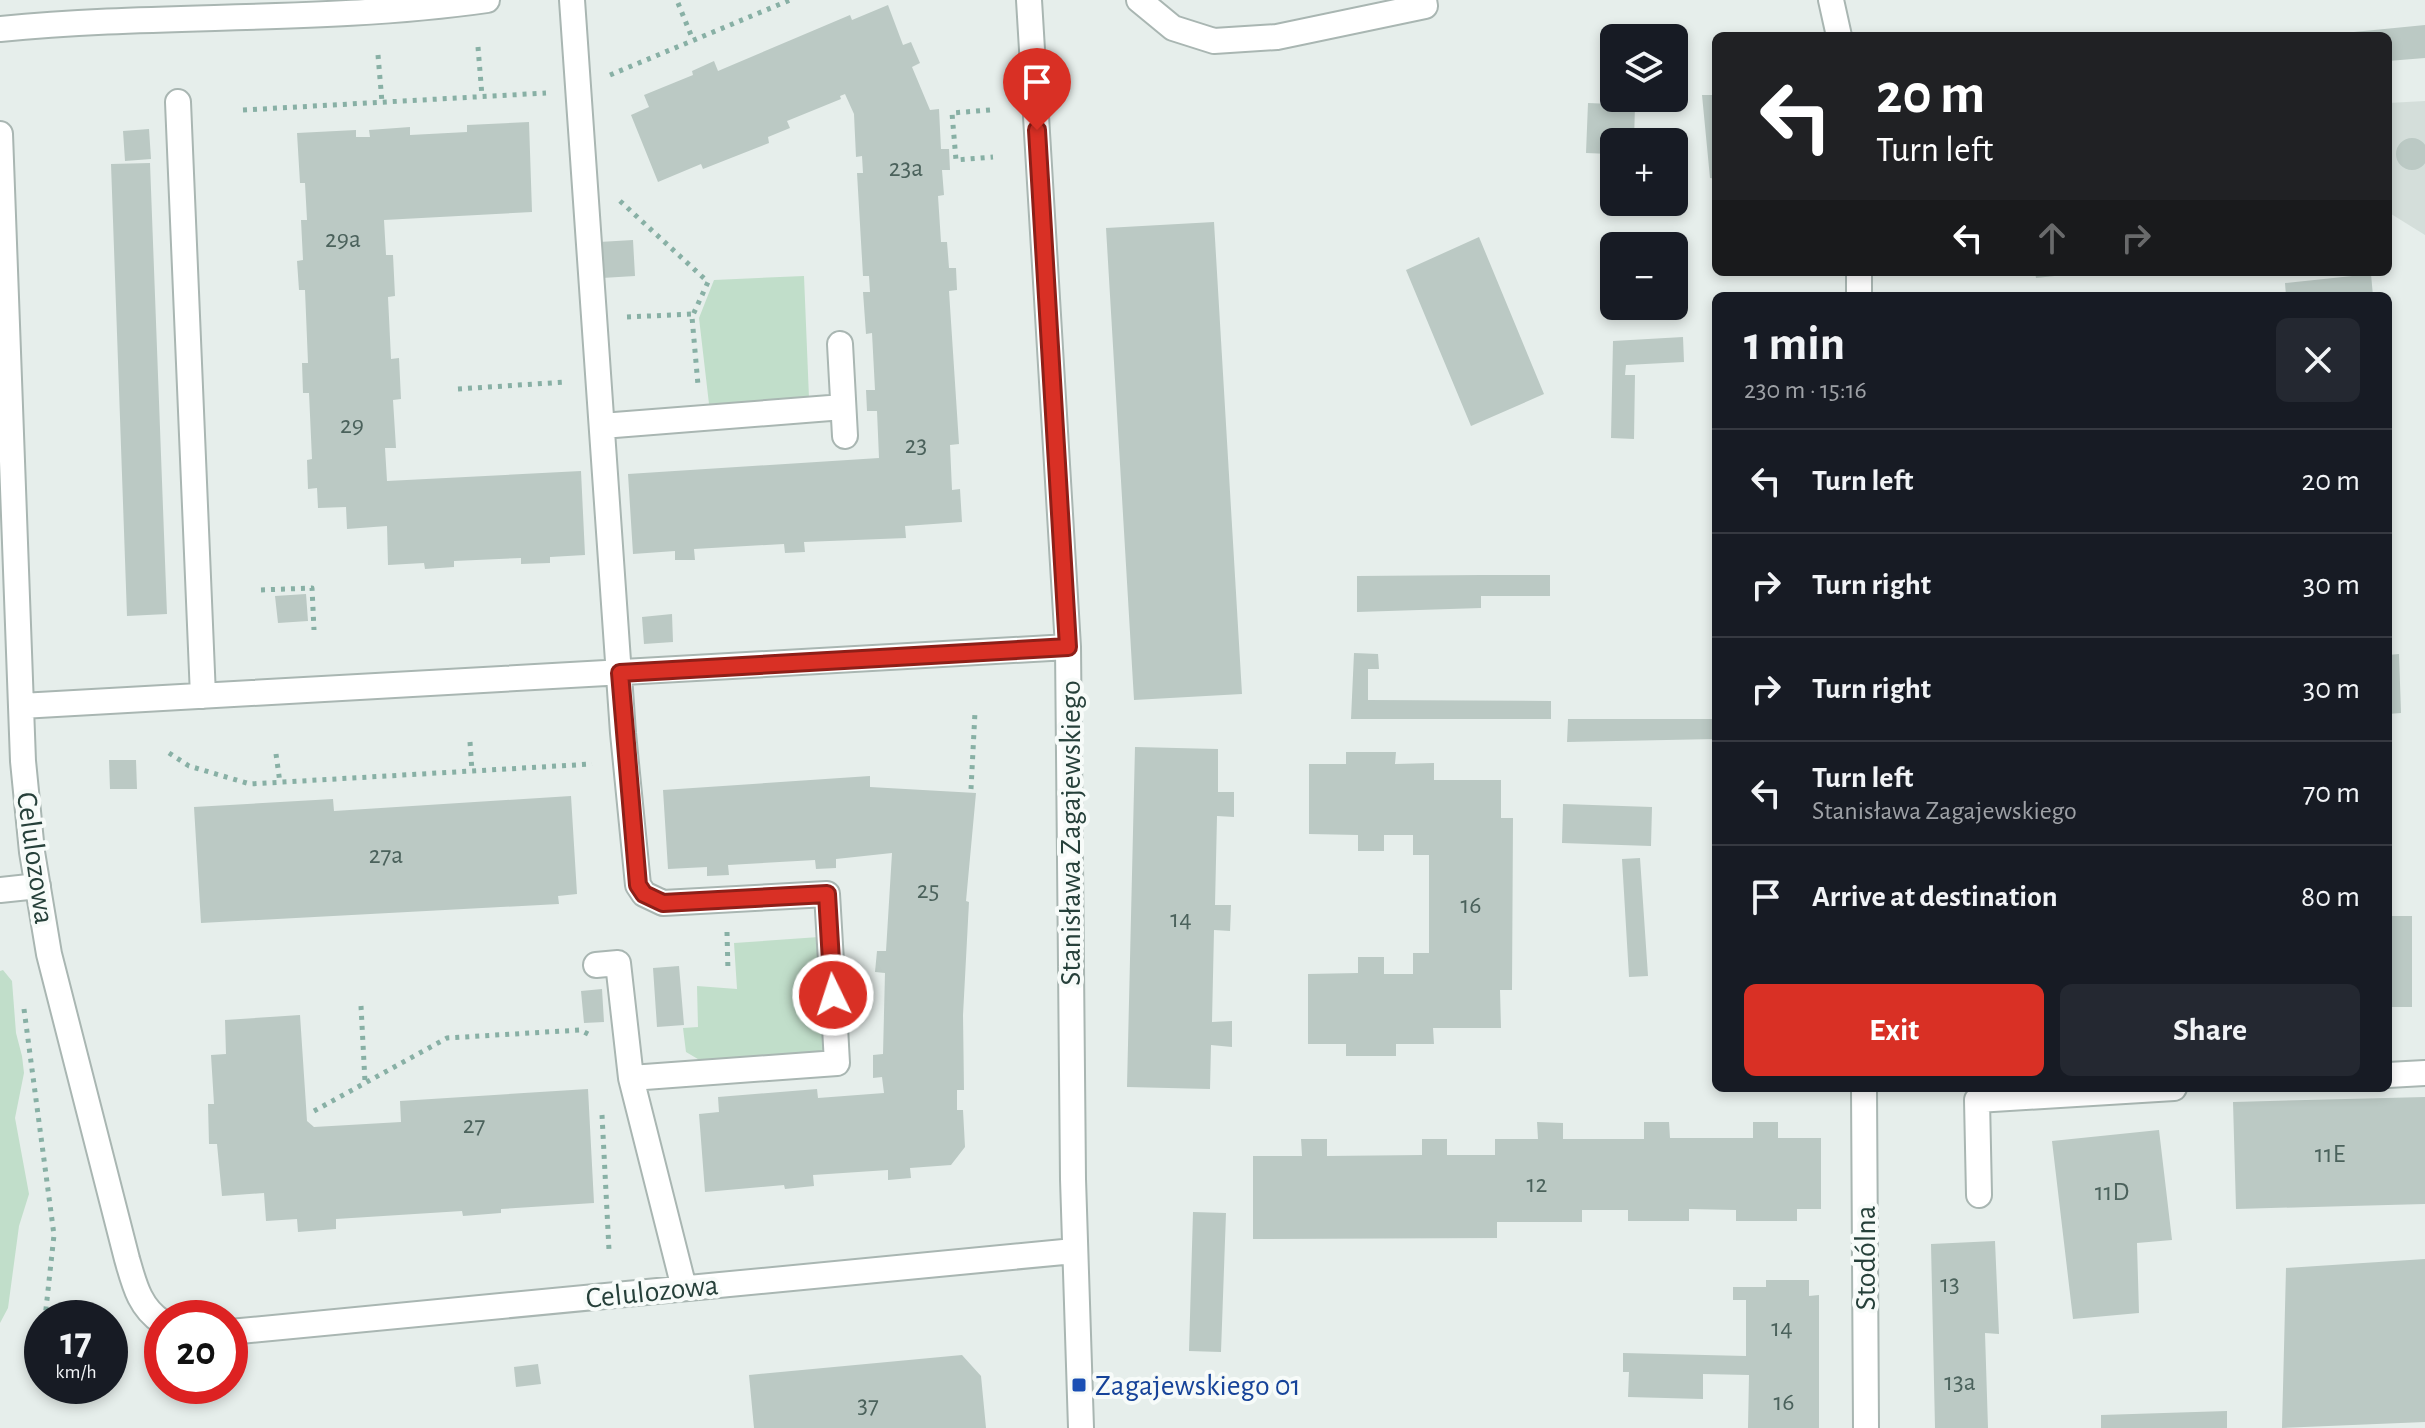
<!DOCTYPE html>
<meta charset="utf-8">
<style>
:root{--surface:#171b24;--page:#242831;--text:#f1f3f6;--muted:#9ea1a6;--line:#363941;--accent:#d93025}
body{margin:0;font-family:"Alegreya Sans",sans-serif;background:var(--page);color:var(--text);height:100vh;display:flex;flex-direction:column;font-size:30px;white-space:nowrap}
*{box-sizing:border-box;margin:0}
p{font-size:26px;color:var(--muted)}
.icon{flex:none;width:44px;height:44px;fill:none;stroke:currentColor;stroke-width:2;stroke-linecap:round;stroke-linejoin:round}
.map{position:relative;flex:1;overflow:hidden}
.drawer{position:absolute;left:1712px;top:292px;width:680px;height:800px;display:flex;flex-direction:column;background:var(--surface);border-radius:12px;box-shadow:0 4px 12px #0003}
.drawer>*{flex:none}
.hud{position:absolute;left:1712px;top:32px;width:680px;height:244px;border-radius:12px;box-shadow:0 4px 12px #0003;background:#202124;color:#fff;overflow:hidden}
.fabs{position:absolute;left:1600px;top:24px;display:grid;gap:16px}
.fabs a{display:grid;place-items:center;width:88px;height:88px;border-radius:12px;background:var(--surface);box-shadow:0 4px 12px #0003;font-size:40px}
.speed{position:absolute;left:24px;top:1300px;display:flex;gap:16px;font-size:40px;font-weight:700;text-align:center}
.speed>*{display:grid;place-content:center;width:104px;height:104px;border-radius:50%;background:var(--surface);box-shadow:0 4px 12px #0003;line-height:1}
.speed small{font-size:20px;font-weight:400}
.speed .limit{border:12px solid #d22;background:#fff;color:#111}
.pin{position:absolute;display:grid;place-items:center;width:68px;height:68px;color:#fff;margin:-82px -34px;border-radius:50% 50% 50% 0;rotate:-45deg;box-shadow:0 0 8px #0007}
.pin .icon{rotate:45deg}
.me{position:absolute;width:88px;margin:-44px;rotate:356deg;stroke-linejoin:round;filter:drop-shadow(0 0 6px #0008)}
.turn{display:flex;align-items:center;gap:28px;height:168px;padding:0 32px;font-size:36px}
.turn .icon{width:104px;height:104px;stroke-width:2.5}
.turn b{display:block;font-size:56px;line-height:68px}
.lanes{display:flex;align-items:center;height:76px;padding:0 32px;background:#0003;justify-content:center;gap:40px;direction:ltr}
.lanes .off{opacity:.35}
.round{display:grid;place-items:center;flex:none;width:84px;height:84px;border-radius:12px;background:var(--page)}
.summary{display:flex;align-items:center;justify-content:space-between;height:136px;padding:0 32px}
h1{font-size:48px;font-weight:700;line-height:60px}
.action{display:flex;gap:16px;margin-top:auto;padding:16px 32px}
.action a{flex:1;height:92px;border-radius:12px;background:var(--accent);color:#fff;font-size:32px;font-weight:700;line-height:92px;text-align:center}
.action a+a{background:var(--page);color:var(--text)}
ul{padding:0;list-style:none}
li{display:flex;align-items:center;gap:24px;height:104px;padding:0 32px;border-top:2px solid var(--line)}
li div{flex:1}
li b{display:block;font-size:30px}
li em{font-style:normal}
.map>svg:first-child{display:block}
</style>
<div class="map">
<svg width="2425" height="1428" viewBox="0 0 2425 1428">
<rect width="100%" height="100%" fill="#e6eeeb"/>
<!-- built -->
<path fill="#d4deda" d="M2425 101V235L2388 212V103Z"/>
<!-- green -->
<path fill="#c1deca" d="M804 276 809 398 709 404 699 318 714 280Z
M819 937 828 1055 708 1065 686 1052 683 1028 698 1027 697 986 737 989 734 943Z
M3 970 12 981 16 1033 22 1056 24 1073 15 1118 29 1194 19 1226 8 1308 0 1323V971Z"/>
<!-- building -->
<path fill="#bbc9c4" d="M888 5 903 45 911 42 920 63 912 67 930 110 939 109 941 149H949L950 170H942L944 195 938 196 941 242H947L949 268H956L957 290 949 291 959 444 950 445 952 490 960 489 962 522 905 526 906 538 804 542 805 552 785 553 784 544 694 549 695 560H675V551L633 554 628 474 879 458 877 411H867L866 390H875L872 333 866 334 863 292H870L869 276H863L857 173H863L862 156 856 157 854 114 845 94 840 96 841 99 787 121 790 128 768 137 769 143 703 169 701 164 658 182 631 115 649 107 644 95 693 75 692 71 714 61 718 71 850 15 852 20Z
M2425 25V58L2388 61V36H2313Z
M1702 95H1716V179L1710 178Z
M1588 103 1635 105 1634 142H1614V174H1609L1610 154 1586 153Z
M529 122 532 212 384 220 386 255H393L395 296 388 297 391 359 399 358 401 399 393 400 396 448H385L387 481 581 471 585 555 550 557V563L521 564V558L454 561V567L425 569 424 563 388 565 387 526 347 529 346 507 318 508 317 488 308 489 307 460 312 459 309 393H303L302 363H308L305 290H299L297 261 303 260 301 220H307L305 183H300L297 133 356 130V137H370L369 130 410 127V135L467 132V125Z
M149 129 151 159 125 161 123 131Z
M2396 154a16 16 0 1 1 32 0a16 16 0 1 1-32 0Z
M150 163 167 614 127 616 111 164Z
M1214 222 1242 694 1134 700 1106 228Z
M1479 237 1544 394 1471 426 1406 270Z
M633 240 635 276 602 278 599 242Z
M2035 272H2073V274L2036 278Z
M2371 274 2373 296H2286L2285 283Z
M1683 337 1684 362 1626 365 1625 375H1635L1634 439 1611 438 1613 341Z
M1481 575H1550V596H1481V608L1357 612V576Z
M306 594 308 621 278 623 275 596Z
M672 614 673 642 644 644 642 617Z
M1354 653 1378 654 1379 669H1368V700L1551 701V719H1351Z
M2399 654 2401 713 2388 714V655Z
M1568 719H1716V739L1567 742Z
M1135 747 1218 749V792H1234V817L1217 816 1215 905H1231L1230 931 1214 930 1212 1022 1232 1021V1047L1211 1045 1210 1089 1127 1087Z
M1346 752H1396L1395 764 1434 763V780H1501V818H1513L1512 990H1500L1501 1028H1433L1434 1044H1396V1056H1346V1044H1308V974L1358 973V957H1384V974H1413V953H1429V855H1413V835H1384V851H1358V835L1309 834V764H1346Z
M109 760H136L137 789H110Z
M870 776V787L976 793 966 901 969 902 963 1015 964 1090H957V1110H963L965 1147 951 1165 910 1168 911 1178 888 1180V1170L813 1175 814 1186 785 1189 784 1185 705 1192 699 1114 719 1112 718 1097 817 1089 818 1098 884 1093 882 1077 873 1078V1055L883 1054 885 973 875 972 877 951H886L892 853 836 859V868L816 869 815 860 728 865 729 875 707 876V867L668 869 663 790Z
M571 796 577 894 558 896 559 904 201 923 194 807 333 799 334 811Z
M1563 804 1652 807 1651 846 1562 843Z
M1640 858 1648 976 1629 977 1622 859Z
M2388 916H2412V1007H2388Z
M679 966 684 1025 657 1027 653 968Z
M602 989 604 1022 584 1023 581 991Z
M300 1015 307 1121 314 1127 401 1122 400 1101 588 1089 594 1203 501 1209V1213L463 1216 462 1211 336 1219V1229L298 1232 297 1219 266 1221 264 1193 222 1196 217 1144H209L208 1104H214L211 1055 226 1054 225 1020Z
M2425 1097V1204L2236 1209 2233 1102Z
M1537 1122 1563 1123V1139H1644V1122H1669L1670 1138H1753V1122H1778V1138H1821V1209H1797V1221H1736V1210L1689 1209V1221H1628V1210H1582V1222H1497V1238L1253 1239V1156H1302L1301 1139H1327V1156L1422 1155V1139H1447V1155H1495V1139H1538Z
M2159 1130 2172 1240 2137 1243 2139 1313 2073 1319 2052 1141Z
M1193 1212 1226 1213 1221 1352 1189 1351Z
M1995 1241 1999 1334 1985 1333 1988 1428H1935L1931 1244Z
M2425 1259V1422L2282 1428 2286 1268Z
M1766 1280H1809V1296L1819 1295V1428H1748L1749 1375 1703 1374V1399L1628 1397 1629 1372H1623V1353L1746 1356V1300H1733V1287H1766Z
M962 1355 981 1376 986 1428H754L749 1375Z
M538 1364 541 1384 516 1387 514 1367Z
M2227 1411V1428H2101V1415Z"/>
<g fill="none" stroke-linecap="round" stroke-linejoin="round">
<!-- minor casing -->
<g stroke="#a9b6b2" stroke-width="28">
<path id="minor" d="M572 0 623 733 638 885 644 894 663 903 827 894 833 995
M1029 0 1068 647 1073 1179 1081 1428
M1139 0 1173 28 1214 41 1277 37 1425 6 1424 0
M1831 0 1839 36
M0 29C162 13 326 23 487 0
M178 102 203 696
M0 134 23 761 32 852 49 954 127 1259C134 1283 139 1307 162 1322
M1859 272V296
M840 344 845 436
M602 426 843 407
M21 706 1068 647
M0 890 38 886
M596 965 618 963 631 1078 684 1288
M2388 1075 2425 1073
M631 1078 837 1063 834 1009
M1864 1088 1866 1428
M1979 1195 1977 1100 2174 1088
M230 1332 1074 1251"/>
</g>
<!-- path -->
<path stroke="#88b0a5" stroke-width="5" stroke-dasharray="4 6" stroke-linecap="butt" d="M678 3 693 40
M478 47 482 96
M378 55 382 102
M610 75 790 0
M243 110 546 93
M990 110 952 113 956 160 993 157
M620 201 708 282 692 317 698 385
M627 317 693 314
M458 389 566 382
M261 590 312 588 314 630
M470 742 472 771
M169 753 189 766 250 784 592 764
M276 754 280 783
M971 789 975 712
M727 932 728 972
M361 1006 365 1082
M24 1009 54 1235 45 1318
M314 1111 447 1038 580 1030 592 1036
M602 1115 609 1250
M38 1378 42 1341"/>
<!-- minor -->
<use href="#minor" stroke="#fff" stroke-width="24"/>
</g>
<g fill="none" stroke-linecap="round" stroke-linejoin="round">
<!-- route casing -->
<g stroke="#8d1f18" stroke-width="20">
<path id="route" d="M833 995 827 894 663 903 644 894 638 885 620 673 1068 647 1037 130"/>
</g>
<!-- route -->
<use href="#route" stroke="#d93025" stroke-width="14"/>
</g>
<!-- markers -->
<rect fill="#1a4fb4" stroke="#f7fbf9" stroke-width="3" x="1071" y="1377" width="16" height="16" rx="4"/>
<g text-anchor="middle" stroke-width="8" stroke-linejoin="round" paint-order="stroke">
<!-- number labels -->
<g font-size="26" fill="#4b625c">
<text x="906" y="176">23a</text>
<text x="343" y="247">29a</text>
<text x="352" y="433">29</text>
<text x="916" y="453">23</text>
<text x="386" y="863">27a</text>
<text x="928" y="898">25</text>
<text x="1471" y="913">16</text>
<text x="1181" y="927">14</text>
<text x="474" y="1133">27</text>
<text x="2330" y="1162">11E</text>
<text x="1537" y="1192">12</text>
<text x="2112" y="1200">11D</text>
<text x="1950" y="1292">13</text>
<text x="1782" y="1336">14</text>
<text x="1960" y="1390">13a</text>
<text x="1784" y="1410">16</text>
<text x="868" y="1413">37</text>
</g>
<!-- street labels -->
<g font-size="30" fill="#26403a" stroke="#f7fbf9">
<text transform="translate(1070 833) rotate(-90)" y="10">Stanisława Zagajewskiego</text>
<text transform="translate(36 858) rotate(82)" y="10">Celulozowa</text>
<text transform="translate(1865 1258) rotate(-90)" y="10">Stodólna</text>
<text transform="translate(652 1291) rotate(-6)" y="10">Celulozowa</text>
</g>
<!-- transit labels -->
<g font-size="30" fill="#164399" stroke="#f7fbf9" text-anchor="start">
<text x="1095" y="1395">Zagajewskiego 01</text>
</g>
</g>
</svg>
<div class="fabs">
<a><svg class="icon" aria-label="layers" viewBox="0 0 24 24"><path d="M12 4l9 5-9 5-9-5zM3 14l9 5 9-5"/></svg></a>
<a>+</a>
<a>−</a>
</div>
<div class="speed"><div>17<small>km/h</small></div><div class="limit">20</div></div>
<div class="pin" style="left:1037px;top:130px;background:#d93025"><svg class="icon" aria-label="arrive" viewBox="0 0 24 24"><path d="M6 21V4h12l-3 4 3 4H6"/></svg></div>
<svg class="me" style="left:833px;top:995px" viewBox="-20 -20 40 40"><circle r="17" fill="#d93025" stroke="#fff" stroke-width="3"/><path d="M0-11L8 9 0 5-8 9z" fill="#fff"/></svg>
<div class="hud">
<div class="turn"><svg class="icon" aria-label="left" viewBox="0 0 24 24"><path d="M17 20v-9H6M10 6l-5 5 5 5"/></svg><div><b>20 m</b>Turn left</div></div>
<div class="lanes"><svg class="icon" aria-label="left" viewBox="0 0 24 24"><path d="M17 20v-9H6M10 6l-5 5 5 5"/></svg><svg class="icon off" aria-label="ahead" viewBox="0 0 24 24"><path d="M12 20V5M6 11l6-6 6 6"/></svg><svg class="icon off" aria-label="right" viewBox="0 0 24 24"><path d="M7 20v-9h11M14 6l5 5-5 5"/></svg></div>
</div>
<section class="drawer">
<div class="summary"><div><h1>1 min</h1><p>230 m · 15:16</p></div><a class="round"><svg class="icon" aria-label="close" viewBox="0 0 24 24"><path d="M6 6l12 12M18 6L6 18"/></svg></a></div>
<ul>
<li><svg class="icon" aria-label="left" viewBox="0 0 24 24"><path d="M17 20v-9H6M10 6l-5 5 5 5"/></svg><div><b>Turn left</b></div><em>20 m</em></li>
<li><svg class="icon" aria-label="right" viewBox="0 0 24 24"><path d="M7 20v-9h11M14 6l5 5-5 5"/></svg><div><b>Turn right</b></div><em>30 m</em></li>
<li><svg class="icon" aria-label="right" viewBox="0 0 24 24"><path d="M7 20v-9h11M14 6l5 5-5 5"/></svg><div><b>Turn right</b></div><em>30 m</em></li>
<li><svg class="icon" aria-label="left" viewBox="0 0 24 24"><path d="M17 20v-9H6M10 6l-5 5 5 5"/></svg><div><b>Turn left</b><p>Stanisława Zagajewskiego</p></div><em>70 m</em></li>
<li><svg class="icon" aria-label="arrive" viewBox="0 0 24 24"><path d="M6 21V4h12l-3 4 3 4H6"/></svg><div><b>Arrive at destination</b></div><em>80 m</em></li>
</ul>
<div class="action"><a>Exit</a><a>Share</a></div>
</section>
</div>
